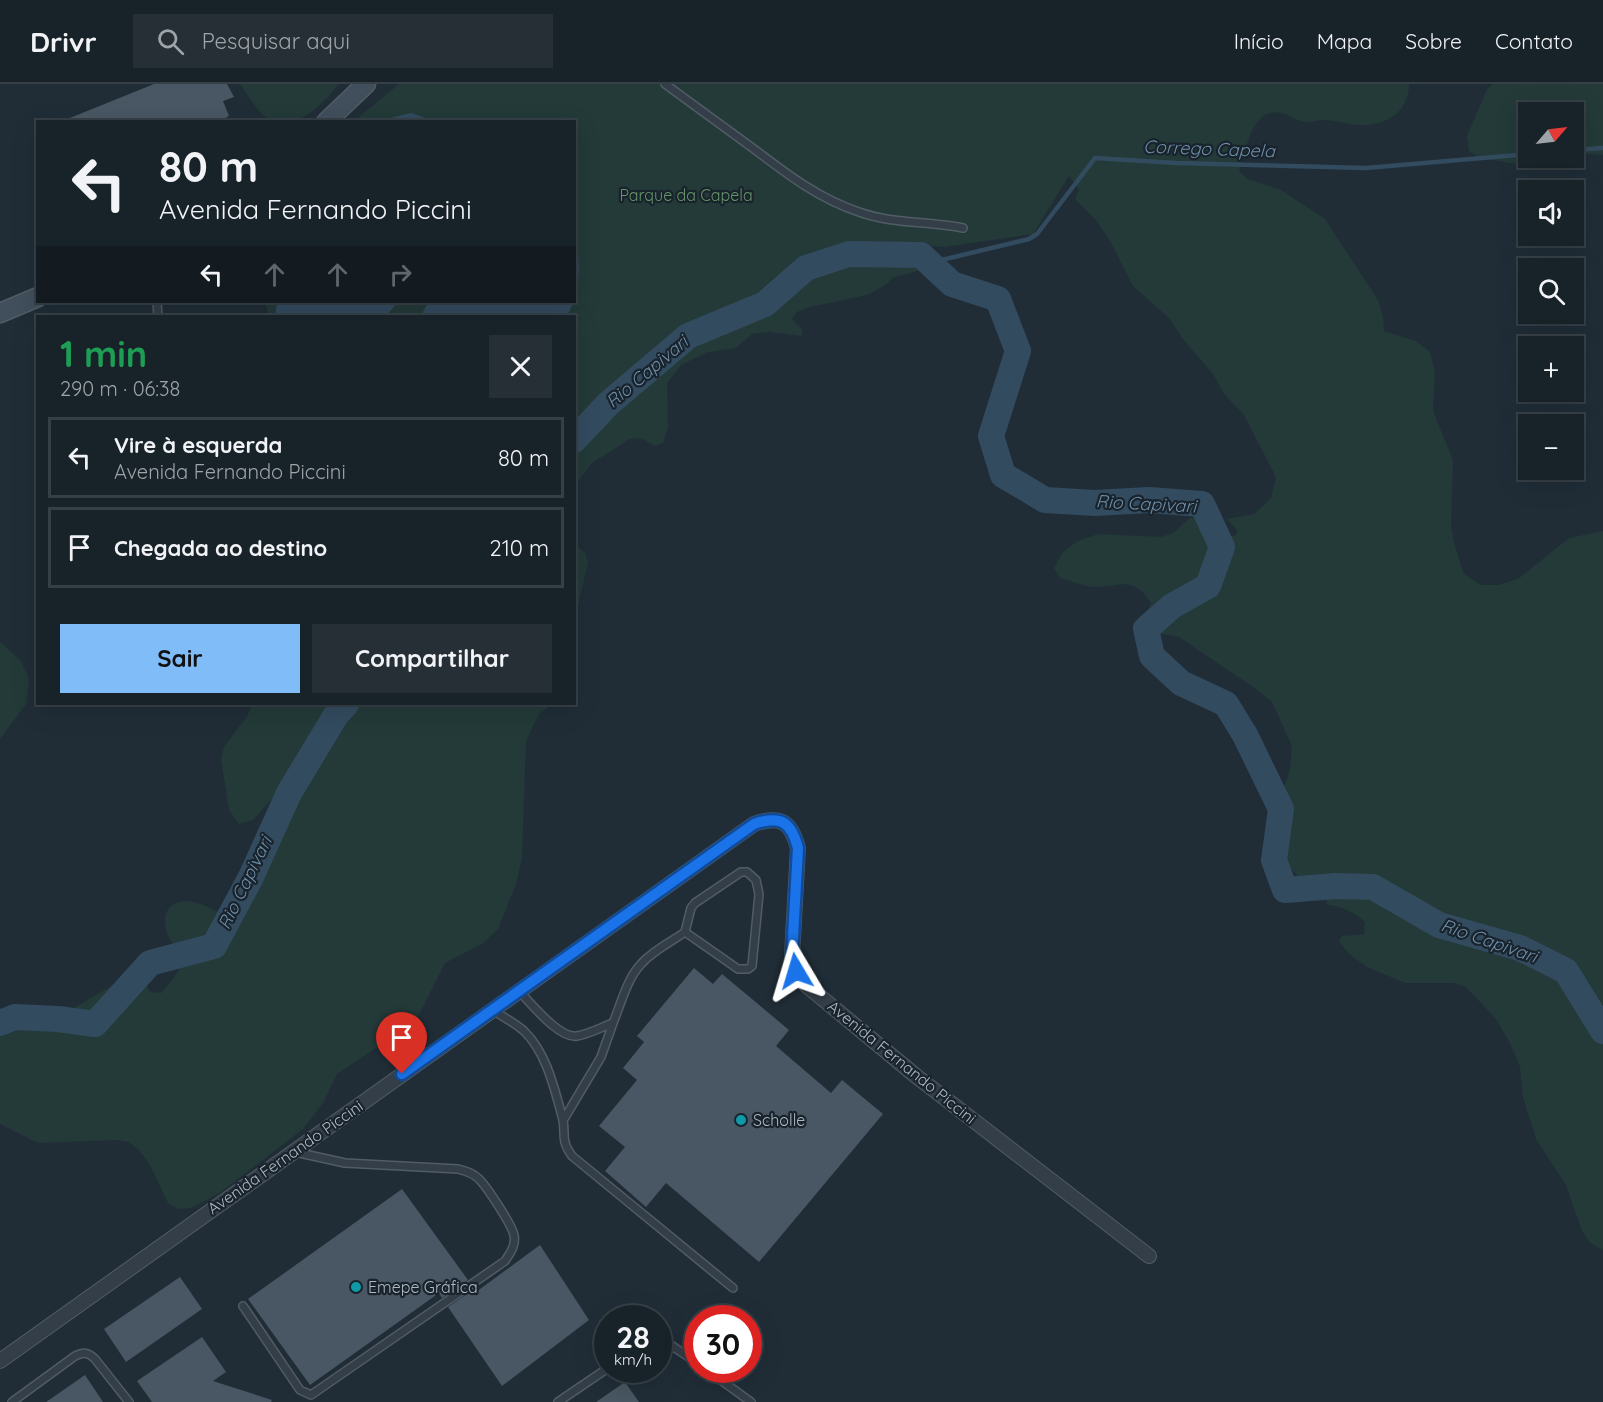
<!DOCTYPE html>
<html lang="pt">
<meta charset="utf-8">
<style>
:root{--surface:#182229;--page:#252f35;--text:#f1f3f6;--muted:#9fa4a8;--line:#363f46;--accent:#7fbcf8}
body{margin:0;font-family:Quicksand,sans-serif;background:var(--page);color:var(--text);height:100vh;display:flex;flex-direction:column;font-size:22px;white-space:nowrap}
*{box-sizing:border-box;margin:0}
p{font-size:20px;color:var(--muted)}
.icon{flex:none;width:33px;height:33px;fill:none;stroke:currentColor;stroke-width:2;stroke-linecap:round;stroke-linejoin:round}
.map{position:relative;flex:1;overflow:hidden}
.drawer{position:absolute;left:36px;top:231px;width:540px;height:390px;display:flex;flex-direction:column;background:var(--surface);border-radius:0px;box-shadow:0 6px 24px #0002,0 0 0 2px var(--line)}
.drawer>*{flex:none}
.banner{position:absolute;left:36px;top:36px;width:540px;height:183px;border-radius:0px;box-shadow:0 6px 24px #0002,0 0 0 2px var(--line);background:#182229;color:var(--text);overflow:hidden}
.needle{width:39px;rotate:62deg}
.fabs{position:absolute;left:1518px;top:18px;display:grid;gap:12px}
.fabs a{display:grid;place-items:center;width:66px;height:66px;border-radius:0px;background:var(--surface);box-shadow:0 6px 24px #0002,0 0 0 2px var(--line);font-size:30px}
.speed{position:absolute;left:594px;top:1221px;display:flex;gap:12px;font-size:30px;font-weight:700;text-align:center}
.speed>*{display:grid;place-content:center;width:78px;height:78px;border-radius:50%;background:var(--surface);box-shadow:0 6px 24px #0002,0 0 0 2px var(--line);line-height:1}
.speed small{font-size:15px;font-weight:400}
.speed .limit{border:9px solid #d22;background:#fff;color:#111}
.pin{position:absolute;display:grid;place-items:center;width:51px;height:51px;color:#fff;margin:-62px -26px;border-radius:50% 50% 50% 0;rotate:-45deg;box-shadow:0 0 6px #0007}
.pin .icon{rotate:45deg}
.me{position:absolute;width:66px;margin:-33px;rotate:353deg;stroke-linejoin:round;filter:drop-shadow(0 0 4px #0008)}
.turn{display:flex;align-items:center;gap:21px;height:126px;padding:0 24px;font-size:27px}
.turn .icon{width:78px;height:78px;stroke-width:2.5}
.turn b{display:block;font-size:42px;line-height:51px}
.lanes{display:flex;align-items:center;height:57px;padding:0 24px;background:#0003;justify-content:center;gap:30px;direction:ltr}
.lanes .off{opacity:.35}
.round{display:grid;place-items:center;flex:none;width:63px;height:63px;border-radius:0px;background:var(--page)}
.summary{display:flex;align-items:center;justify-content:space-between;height:102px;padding:0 24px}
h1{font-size:36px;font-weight:800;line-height:45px;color:#1e9e55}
.button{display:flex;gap:12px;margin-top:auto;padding:12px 24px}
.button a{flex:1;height:69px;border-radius:0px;background:var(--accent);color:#111;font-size:24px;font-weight:800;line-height:69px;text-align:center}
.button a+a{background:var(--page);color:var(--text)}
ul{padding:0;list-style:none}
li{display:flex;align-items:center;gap:18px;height:81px;margin:0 12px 9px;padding:0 12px;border:3px solid var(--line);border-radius:0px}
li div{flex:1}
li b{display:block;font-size:22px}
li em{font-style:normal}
header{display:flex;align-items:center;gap:36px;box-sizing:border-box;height:84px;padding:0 30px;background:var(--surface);border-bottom:2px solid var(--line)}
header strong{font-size:28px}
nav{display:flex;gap:33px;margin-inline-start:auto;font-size:21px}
.search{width:420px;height:54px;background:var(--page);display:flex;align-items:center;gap:15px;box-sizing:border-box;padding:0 21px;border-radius:0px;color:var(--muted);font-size:22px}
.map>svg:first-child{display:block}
</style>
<header>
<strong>Drivr</strong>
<div class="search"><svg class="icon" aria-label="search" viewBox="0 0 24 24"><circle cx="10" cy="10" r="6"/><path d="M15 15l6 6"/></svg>Pesquisar aqui</div>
<nav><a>Início</a><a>Mapa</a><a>Sobre</a><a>Contato</a></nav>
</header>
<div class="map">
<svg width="1603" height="1318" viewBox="0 0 1603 1318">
<rect width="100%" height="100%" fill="#202d37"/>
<!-- green -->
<path fill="#233a39" d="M240 0H339C324 17 308 38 283 38 274 38 269 37 262 30 254 22 247 10 240 0Z
M399 0H1409C1409 28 1386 42 1360 41 1348 41 1336 36 1323 36 1318 36 1311 39 1305 38 1293 36 1284 25 1270 29 1250 34 1245 70 1239 87L1248 95 1281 106 1325 135 1378 216 1383 232 1384 247 1416 257 1430 268 1435 288 1433 327 1453 376 1451 440 1454 459 1464 490 1481 501H1498L1518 495 1569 454 1603 447V1166L1590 1159 1582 1147 1566 1101 1536 1055 1523 1013 1520 983 1509 957 1496 935 1466 903 1454 899H1405L1367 883 1349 870 1339 857 1342 852 1364 850 1365 838C1354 828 1342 822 1327 821L1326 815 1307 802 1276 768 1266 748 1271 726 1283 707 1290 685 1292 662 1272 618 1256 605 1179 553 1157 549H1133L1145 533 1151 519C1130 487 1116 507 1087 502 1078 500 1069 496 1060 494L1054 484 1063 468 1078 457 1098 450 1161 453 1173 449 1190 434 1197 432 1209 435 1232 452 1236 451 1237 446 1227 435 1254 430 1271 414 1276 393 1244 331 1224 310 1213 290 1183 255 1169 234 1133 202 1110 157 1096 136 1075 115 1079 106 1069 92 1033 150 944 163 919 161 938 174 915 188 894 193 884 202 867 211 810 223 797 228 792 235 802 246V252L769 248 752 250 736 264 708 268 681 281 667 299 668 344 663 359 655 362 641 354 630 355 592 379 575 401V341L582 329 575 334 574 232H269L265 218H574V38L354 37Z
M1493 0H1603V71L1574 69V28H1528V74H1545L1529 82 1479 74 1469 67 1467 52 1487 5Z
M575 460 585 469 588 478 577 526 575 562Z
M0 558 21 577 29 595 26 620 0 655Z
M253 620H553L539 630 526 657 522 774 516 800 498 845 482 860 445 879 418 933 403 946 337 990 323 1019 303 1045 221 1108 191 1124 178 1125 168 1119 150 1081 138 1065 129 1058 117 1056 38 1059 0 1040V929L31 922 74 924 137 887 142 890 150 908 161 909C169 900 183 885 182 873 181 865 171 861 169 854 165 845 162 831 170 823 186 807 214 827 230 834 268 824 253 786 263 758 270 739 281 721 289 702L278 708 253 736 239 740 229 726 221 675 224 663 247 632Z"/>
<!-- water -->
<path fill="#334b5f" d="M411 29 434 37H378Z
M575 156C582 180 579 211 567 232H423V228L428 218H574Z
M277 218H398L386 232H275Z"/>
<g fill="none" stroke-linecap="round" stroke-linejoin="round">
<!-- stream -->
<path stroke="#334b5f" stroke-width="4.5" d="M1574 66 1603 64
M929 179 1029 155 1037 150 1095 74 1176 79 1366 84 1528 70"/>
<!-- river -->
<path stroke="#334b5f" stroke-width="26" d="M574 356 608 320 688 252 765 220 806 184 849 170 921 171 952 200 998 215 1018 267 991 352 1003 391 1045 416 1095 419 1149 416 1202 420 1222 463 1208 502 1172 522 1146 545 1152 572 1181 599 1226 620 1245 651 1281 725 1274 776 1285 806 1336 802 1373 803 1439 841 1520 864 1566 887 1603 947
M0 939 15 933 58 935 95 940 150 879 214 862 251 793 289 709 336 631 346 620"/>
</g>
<!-- building -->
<path fill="#485763" d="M154 0H227L234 13 223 17 229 32 218 38H60Z
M694 884 713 900 722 890 789 946 776 962 831 1009 842 996 883 1030 759 1178 666 1099 646 1123 605 1087 625 1063 599 1042 637 996 623 984 644 958 637 952Z
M402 1105 468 1196 442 1214 439 1209 310 1301 248 1215Z
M540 1161 589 1236 502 1302 448 1223 474 1205 476 1208Z
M180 1193 202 1225 126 1278 104 1245Z
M202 1253 226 1288 213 1297 272 1316 271 1318H152L137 1297Z
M85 1291 103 1318H46Z
M625 1298 639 1318H596Z"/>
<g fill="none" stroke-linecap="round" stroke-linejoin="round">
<!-- lane casing -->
<g stroke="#515c65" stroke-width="10">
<path id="lane" d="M665 0C695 22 724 43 754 65 787 90 819 115 859 128 892 140 928 137 963 144
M157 218 158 232
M519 907C531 919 559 955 577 952 589 950 602 943 613 939 621 920 627 894 642 879 654 866 671 858 685 848L691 824 695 819 741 788H747L756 796 759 810 752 882 748 885H738L685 848
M493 926C503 933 515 939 524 947 546 968 554 1003 562 1032 567 1049 559 1054 572 1072L733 1204
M564 1035 601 973 613 939
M243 1222 300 1306 311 1311 505 1177C510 1169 516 1162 514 1151 512 1141 487 1103 479 1095 473 1089 466 1087 458 1085L345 1079 295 1068
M658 1260H669L698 1279
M707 1286 751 1318
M12 1318 75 1272C84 1268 88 1268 95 1275L129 1318
M558 1318 608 1284"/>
</g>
<!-- street casing -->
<g stroke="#515c65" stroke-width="16">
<path id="street" d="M0 1277 754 740C780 731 791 737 798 764L792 871 796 887 806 901 916 992 1149 1172"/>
</g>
<!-- secondary casing -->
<g stroke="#515c65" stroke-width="21">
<path id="secondary" d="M326 38 366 0
M0 229 38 213"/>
</g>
<!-- lane -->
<use href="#lane" stroke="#333e48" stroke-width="7"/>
<!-- street -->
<use href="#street" stroke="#333e48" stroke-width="14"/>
<!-- secondary -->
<use href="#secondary" stroke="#414e5b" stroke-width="18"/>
</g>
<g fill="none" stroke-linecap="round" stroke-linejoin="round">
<!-- route casing -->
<g stroke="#114b97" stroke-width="15">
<path id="route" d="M402 990 754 740C780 731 791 737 798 764L792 871 796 887"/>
</g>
<!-- route -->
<use href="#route" stroke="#1a73e8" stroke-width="10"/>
</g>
<!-- markers -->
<g fill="#0f9aa8" stroke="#19232c" stroke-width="2">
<circle cx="741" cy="1036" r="6"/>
<circle cx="356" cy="1203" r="6"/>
</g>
<g text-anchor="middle" stroke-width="4.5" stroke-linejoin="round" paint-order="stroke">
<!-- park labels -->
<g font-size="16" fill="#65956a" stroke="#19232c">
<text x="686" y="117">Parque da Capela</text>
</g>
<!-- street labels -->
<g font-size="16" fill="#adb9c4" stroke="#19232c">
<text transform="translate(902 978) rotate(39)" y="6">Avenida Fernando Piccini</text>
<text transform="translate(285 1073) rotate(-35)" y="6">Avenida Fernando Piccini</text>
</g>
<!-- poi labels -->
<g font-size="16" fill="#adb9c4" stroke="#19232c" text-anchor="start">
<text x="753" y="1042">Scholle</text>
<text x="368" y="1209">Emepe Gráfica</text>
</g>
<!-- water labels -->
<g font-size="18" font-style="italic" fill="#6e8ea9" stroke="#19232c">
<text transform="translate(1209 65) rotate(2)" y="6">Corrego Capela</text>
<text transform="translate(647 288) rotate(-40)" y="6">Rio Capivari</text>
<text transform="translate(1146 420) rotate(3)" y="6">Rio Capivari</text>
<text transform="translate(245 799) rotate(-64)" y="6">Rio Capivari</text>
<text transform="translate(1489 857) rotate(19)" y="6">Rio Capivari</text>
</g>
</g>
</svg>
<div class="fabs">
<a><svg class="needle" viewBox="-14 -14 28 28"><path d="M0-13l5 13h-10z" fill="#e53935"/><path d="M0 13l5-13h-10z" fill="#9fa4a8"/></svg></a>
<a><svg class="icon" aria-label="sound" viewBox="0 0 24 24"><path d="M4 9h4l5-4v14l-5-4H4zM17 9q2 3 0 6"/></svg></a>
<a><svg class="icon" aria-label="search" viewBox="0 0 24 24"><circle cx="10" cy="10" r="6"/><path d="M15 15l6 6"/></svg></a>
<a>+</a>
<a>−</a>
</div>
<div class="speed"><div>28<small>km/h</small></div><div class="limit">30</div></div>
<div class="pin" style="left:402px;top:990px;background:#d93025"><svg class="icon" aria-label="arrive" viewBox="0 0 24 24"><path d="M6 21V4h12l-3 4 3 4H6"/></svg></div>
<svg class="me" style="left:796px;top:887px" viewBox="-20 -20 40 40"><path d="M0-17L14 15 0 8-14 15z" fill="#1a73e8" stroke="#fff" stroke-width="4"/></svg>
<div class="banner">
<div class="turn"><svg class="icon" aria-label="left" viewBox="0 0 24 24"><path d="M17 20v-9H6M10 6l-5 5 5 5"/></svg><div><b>80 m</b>Avenida Fernando Piccini</div></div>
<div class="lanes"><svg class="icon" aria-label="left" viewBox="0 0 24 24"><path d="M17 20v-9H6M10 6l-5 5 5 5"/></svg><svg class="icon off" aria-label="ahead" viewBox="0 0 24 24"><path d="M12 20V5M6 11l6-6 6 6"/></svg><svg class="icon off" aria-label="ahead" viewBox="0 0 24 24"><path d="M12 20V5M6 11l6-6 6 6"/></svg><svg class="icon off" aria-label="right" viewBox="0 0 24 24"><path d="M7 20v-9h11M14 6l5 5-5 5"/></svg></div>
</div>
<section class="drawer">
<div class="summary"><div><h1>1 min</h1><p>290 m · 06:38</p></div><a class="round"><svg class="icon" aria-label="close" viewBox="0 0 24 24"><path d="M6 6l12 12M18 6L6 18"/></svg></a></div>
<ul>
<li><svg class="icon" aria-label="left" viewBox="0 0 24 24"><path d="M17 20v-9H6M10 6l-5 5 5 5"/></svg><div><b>Vire à esquerda</b><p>Avenida Fernando Piccini</p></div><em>80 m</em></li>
<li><svg class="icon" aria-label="arrive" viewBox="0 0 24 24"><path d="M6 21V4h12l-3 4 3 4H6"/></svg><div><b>Chegada ao destino</b></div><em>210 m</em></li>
</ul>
<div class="button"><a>Sair</a><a>Compartilhar</a></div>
</section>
</div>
